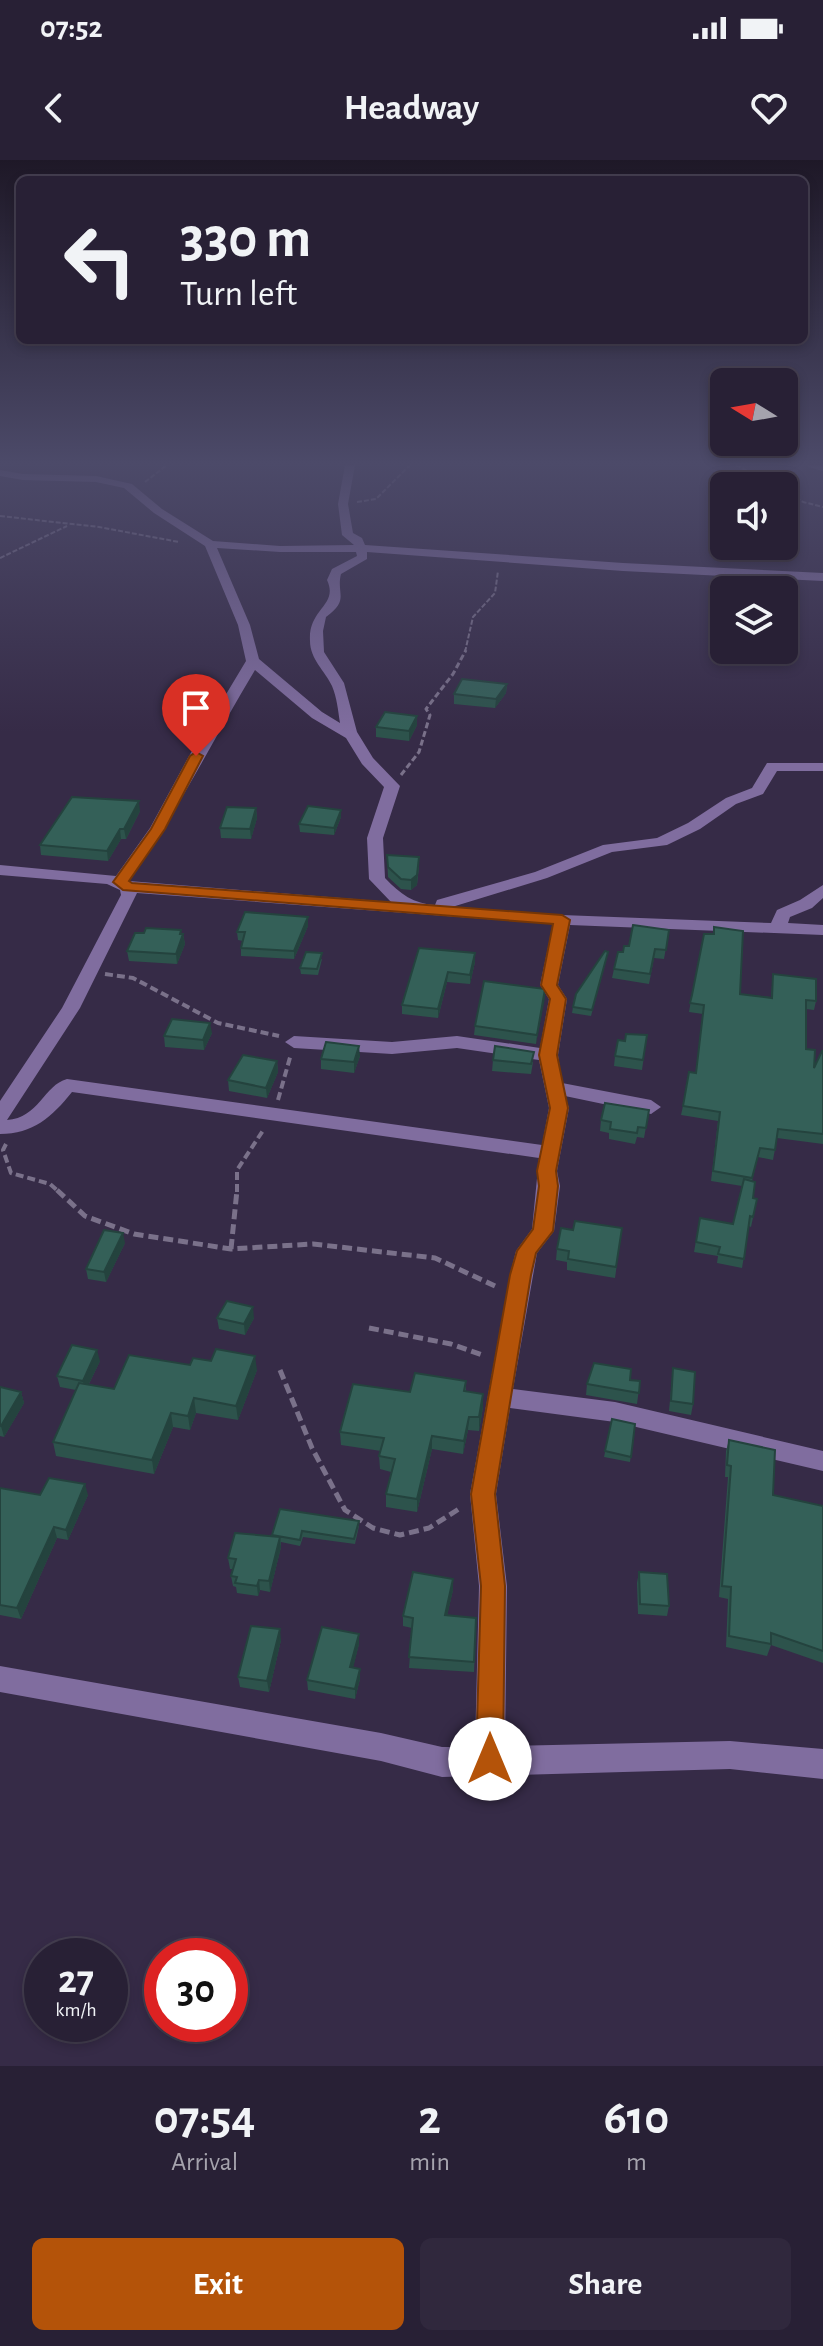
<!DOCTYPE html>
<style>
:root{--surface:#282035;--page:#30283d;--text:#f1f3f6;--muted:#a5a3ad;--line:#443e50;--accent:#b45309}
body{margin:0;font-family:"Alegreya Sans",sans-serif;background:var(--page);color:var(--text);height:100vh;display:flex;flex-direction:column;font-size:30px;white-space:nowrap}
*{box-sizing:border-box;margin:0}
p{font-size:26px;color:var(--muted)}
.icon{flex:none;width:44px;height:44px;fill:none;stroke:currentColor;stroke-width:2;stroke-linecap:round;stroke-linejoin:round}
.map{position:relative;height:1906px;overflow:hidden}
.details{display:flex;flex-direction:column;background:var(--surface);flex:1}
.details>*{flex:none}
.guide{position:absolute;left:16px;top:16px;width:792px;height:168px;border-radius:12px;box-shadow:0 4px 12px #0003,0 0 0 2px var(--line);background:#282035;color:var(--text);overflow:hidden}
.needle{width:52px;rotate:281deg}
.controls{position:absolute;left:710px;top:208px;display:grid;gap:16px}
.controls a{display:grid;place-items:center;width:88px;height:88px;border-radius:12px;background:var(--surface);box-shadow:0 4px 12px #0003,0 0 0 2px var(--line);font-size:40px}
.speed{position:absolute;left:24px;top:1778px;display:flex;gap:16px;font-size:40px;font-weight:700;text-align:center}
.speed>*{display:grid;place-content:center;width:104px;height:104px;border-radius:50%;background:var(--surface);box-shadow:0 4px 12px #0003,0 0 0 2px var(--line);line-height:1}
.speed small{font-size:20px;font-weight:400}
.speed .limit{border:12px solid #d22;background:#fff;color:#111}
.pin{position:absolute;display:grid;place-items:center;width:68px;height:68px;color:#fff;margin:-82px -34px;border-radius:50% 50% 50% 0;rotate:-45deg;box-shadow:0 0 8px #0007}
.pin .icon{rotate:45deg}
.me{position:absolute;width:88px;margin:-44px;rotate:0deg;stroke-linejoin:round;filter:drop-shadow(0 0 6px #0008)}
.turn{display:flex;align-items:center;gap:28px;height:168px;padding:0 32px;font-size:36px}
.turn .icon{width:104px;height:104px;stroke-width:2.5}
.turn b{display:block;font-size:56px;line-height:68px}
.eta{display:flex;justify-content:space-evenly;align-items:center;height:136px;text-align:center}
.eta b{font-size:48px;font-weight:700;line-height:56px}
.cta{display:flex;gap:16px;margin-top:auto;padding:16px 32px}
.cta a{flex:1;height:92px;border-radius:12px;background:var(--accent);color:#fff;font-size:32px;font-weight:700;line-height:92px;text-align:center}
.cta a+a{background:var(--page);color:var(--text)}
.status{display:flex;justify-content:space-between;align-items:center;height:56px;padding:0 40px;background:var(--surface);direction:ltr}
.status svg{height:22px;fill:currentColor}
header{display:flex;justify-content:space-between;align-items:center;height:104px;padding:0 32px;background:var(--surface);font-size:36px;font-weight:700}
.map>svg:first-child{display:block}
</style>
<div class="status"><b>07:52</b><svg viewBox="0 0 49 12"><path d="M0 12V9h3v3zM5 12V6h3v6zM10 12V3h3v9zM15 12V0h3v12zM26 1h20v11H26zM47 4h2v5h-2z"/></svg></div>
<header><svg class="icon" aria-label="back" viewBox="0 0 24 24"><path d="M15 5l-7 7 7 7"/></svg>Headway<svg class="icon" aria-label="heart" viewBox="0 0 24 24"><path d="M12 20l-8-8c-3-5 5-10 8-4 3-6 11-1 8 4z"/></svg></header>
<div class="map">
<svg width="823" height="1906" viewBox="0 0 823 1906">
<rect width="100%" height="100%" fill="#362b47"/>
<g fill="none" stroke-linecap="round" stroke-linejoin="round">
<!-- path-far3 -->
<path stroke="#7a718a" stroke-width="2" stroke-dasharray="5 2" stroke-linecap="butt" d="M736 305 776 326
M145 322 167 305
M784 330 803 342 823 347
M357 342 376 339 410 305
M0 356 99 367 179 382
M0 398 67 366
M465 492 473 457 495 433 498 411"/>
<!-- path-far2 -->
<path stroke="#7a718a" stroke-width="3" stroke-dasharray="6 3" stroke-linecap="butt" d="M401 615 419 592 430 555 426 549 453 514 466 490"/>
<!-- path-far1 -->
<path stroke="#7a718a" stroke-width="4" stroke-dasharray="8 4" stroke-linecap="butt" d="M105 814 133 818 218 863 279 876
M278 940 291 894
M6 984 3 990 11 1013 50 1024 59 1032
M237 1032V1010L264 969"/>
<!-- path -->
<path stroke="#7a718a" stroke-width="5" stroke-dasharray="10 5" stroke-linecap="butt" d="M57 1030 85 1056 134 1074 231 1089 313 1084 435 1098 495 1126
M231 1089 237 1030
M369 1168 451 1184 485 1196
M280 1210 312 1288 345 1350 373 1368 400 1375 429 1368 462 1347"/>
<!-- minor -->
<path fill="#806d9f" fill-rule="evenodd" d="M345 305H355L348 344 353 373 362 378 365 385 623 403 823 413V421L623 411 367 392V399L341 414C336 434 350 440 326 457L323 471 324 492 344 523 357 572 373 598 400 626 383 678 385 718C400 734 414 744 435 745L437 740 535 712 603 685 657 678 688 663 726 638 752 628 767 603H823V611H777L763 634 736 644 700 669 667 685 612 692 547 718 452 747 562 755 771 763 777 750 800 740 823 725V738L812 748 790 757 788 763 823 765V775L570 765 558 825 567 839 558 895 562 923 651 940 661 947 651 954 565 936 569 948 557 1011 560 1026 554 1071 537 1093 513 1229 615 1242 823 1291V1311L615 1262 510 1248 496 1334 507 1426 505 1586 730 1581 823 1589V1619L730 1609 442 1617 381 1601 0 1532V1506L381 1573 442 1587H475L479 1426 470 1334 510 1115 516 1091 532 1069 539 998 72 932C52 957 33 974 0 974V941L62 848 121 735 120 730 107 724 0 715V705L116 716 150 668 189 596 246 501 238 465 205 386 154 353 124 328 96 322 23 320 0 316V310L23 314 96 316 132 324 162 349 213 381 280 386 354 385 342 375 338 344ZM217 388 280 392H356L357 396 332 409 327 420C339 446 308 448 310 481 310 499 325 511 332 526 337 538 338 550 340 563L322 552 259 499 250 465ZM255 510 312 558 346 578 362 604 384 627 367 678 369 719 391 742 129 721C176 654 213 580 255 510ZM137 733 553 764 540 825 549 839 540 888 457 876 392 882 294 876 285 882 294 888 392 894 457 888 539 900 549 948 542 985 67 919C44 925 39 958 7 960L80 848Z
M807 305H823V311L808 307Z"/>
</g>
<!-- wall -->
<path fill="#2d534c" d="M507 524 506 533 495 548 454 544V534Z
M417 565 409 581 376 577V567Z
M256 648 257 658 251 679 221 678 220 668Z
M140 651 126 679H121L108 701 41 695 40 685Z
M341 657 334 675 300 672 299 664Z
M387 695 419 707 417 725 411 730 401 729 388 717Z
M308 766 294 799 241 796V788L243 781 238 780 237 772Z
M669 770 664 799 654 798 649 824 612 818 614 809 623 792 629 786Z
M182 774H183L185 784 177 804 129 801 127 791Z
M419 788 475 802 470 824 447 822 438 858 402 854V845Z
M607 797 591 856 572 853 573 847Z
M322 799 318 815 301 814 300 808Z
M773 814 816 841 814 850 806 849V889L814 908 823 891V984L777 978 773 1000 758 997 752 1021 753 1038 757 1039 751 1067 749 1066 742 1108 717 1103 718 1096 694 1092 700 1058 733 1064 742 1026 711 1021 718 961 681 955 683 946 696 913 703 854 689 852 692 835 740 834 771 837Z
M545 829 536 884 474 875 475 866Z
M212 873 204 890 165 887 164 876Z
M647 875 642 910 614 906 615 896 625 881Z
M360 896 354 913 321 909V899Z
M493 900 533 902 531 914 492 911Z
M277 901 278 912 267 938 229 931 228 920Z
M649 950 644 978 637 977 635 984 609 979V973L600 971 601 960Z
M622 1068 615 1118 567 1110V1102L556 1100 557 1089 573 1070Z
M125 1083 106 1122 88 1119 86 1109Z
M217 1158H254L245 1175 219 1169Z
M100 1201 89 1224 114 1229 190 1205 257 1210 238 1260 196 1253 190 1270 173 1267 154 1314 56 1296 53 1282 76 1230 60 1227 57 1216Z
M673 1208 693 1244 691 1255 669 1251Z
M630 1220 640 1221 637 1244 586 1235 587 1224Z
M466 1221V1231L483 1234V1247L479 1271 468 1270 463 1294 432 1289 417 1352 386 1347V1334L391 1312 380 1309 379 1296 381 1291 341 1285 340 1272 410 1232Z
M0 1227 21 1232 24 1243 4 1277 0 1276Z
M612 1259 635 1264 630 1302 604 1297Z
M729 1280 773 1335 823 1346V1503L771 1485 767 1496 726 1487 728 1439 719 1437 728 1317H725L726 1291Z
M0 1328 40 1335H88L68 1380 57 1378 21 1459 0 1455Z
M280 1349 359 1366 355 1384 303 1377 300 1386 281 1382V1387L270 1432 260 1430 258 1436 237 1433 236 1427 233 1426 231 1416 233 1409H230L228 1398 272 1376Z
M639 1412 669 1446 667 1456 638 1454 637 1423Z
M453 1430 447 1455 476 1458 474 1512 409 1508 412 1468 403 1466V1456Z
M281 1480 269 1532 240 1527 238 1517Z
M359 1484 353 1507 360 1519 355 1539 308 1530 307 1520Z"/>
<!-- shaded-wall -->
<path fill="#24433e" d="M507 524 506 533 495 548 496 539Z
M417 556V565L409 581V571Z
M139 641 140 651 126 679 124 669Z
M256 648 257 658 251 679 250 669Z
M341 650V657L334 675V668Z
M120 669 121 679 108 701 107 691Z
M419 697 417 725 411 730V720Z
M308 757V766L294 799V791Z
M181 770 182 778 183 774 185 784 177 804 176 794Z
M475 793V802L470 824V815Z
M448 812 447 822 438 858V849Z
M545 829V838L536 884 537 875Z
M210 863 212 873 204 890 203 880Z
M359 886 360 896 354 913V902Z
M277 901 278 912 267 938 266 928Z
M123 1073 125 1083 106 1122 104 1112Z
M253 1147 254 1158 245 1175 244 1164Z
M97 1190 100 1201 85 1232 83 1221Z
M255 1196 257 1210 238 1260 236 1246Z
M21 1232 24 1243 4 1277 1 1266Z
M483 1234V1247L479 1271V1257Z
M194 1238 196 1253 190 1270 188 1256Z
M171 1253 173 1267 154 1314 152 1300Z
M469 1257 468 1270 463 1294 464 1281Z
M432 1276V1289L417 1352V1339Z
M85 1324 88 1335 68 1380 66 1370Z
M54 1367 57 1378 21 1459 17 1448Z
M280 1377 281 1387 270 1432 269 1421Z
M453 1419V1430L445 1466V1455Z
M259 1420 260 1430 258 1436 257 1426Z
M280 1469 281 1480 269 1532 267 1521Z
M359 1474V1484L351 1517 350 1507Z
M360 1509V1519L355 1539V1529Z"/>
<!-- building -->
<path fill="#346058" stroke="#24433e" stroke-width="2" d="M462 519 507 524 496 539 454 534Z
M385 552 417 556 409 571 376 567Z
M72 637 139 641 124 669H120L107 691 40 685Z
M308 646 341 650 334 668 299 664Z
M227 647 256 648 250 669 220 668Z
M387 695 419 697 417 715 411 720 401 719 388 707Z
M245 752 308 757 294 791 241 788 245 772H237Z
M633 765 669 770 666 790 655 789 650 814 614 809 618 792H623L624 786H629Z
M714 767 743 771 740 834 772 838 773 814 816 819V841L806 840V889L815 890 814 908 822 891H823V974L778 969 775 990 760 988 752 1018 713 1011 720 952 683 946 689 912 696 913 704 845 690 843 692 835 704 774H714Z
M146 768 181 770 180 774H183L176 794 127 791 135 773H144Z
M419 788 475 793 470 815 448 812 438 849 402 845Z
M605 791 608 792 592 850 573 847 576 834Z
M306 792 322 793 317 809 300 808Z
M484 821 545 829 537 875 475 866Z
M172 859 210 863 203 880 164 876Z
M626 874 647 875 643 900 615 896 618 880 625 881Z
M326 882 359 886 354 902 321 899Z
M495 886 534 892 531 904 493 900Z
M243 895 277 901 266 928 228 920Z
M605 943 649 950 646 968 638 967 637 973 610 969 611 962 601 960Z
M744 1019 755 1022 753 1038 757 1039 753 1057 750 1056 744 1099 718 1094 720 1087 696 1082 700 1058 733 1064Z
M575 1061 622 1068 616 1107 568 1099 569 1091 557 1089 561 1068 573 1070Z
M104 1070 123 1073 104 1112 86 1109Z
M227 1141 253 1147 244 1164 217 1158Z
M72 1185 97 1190 83 1221 57 1216Z
M216 1189 255 1196 236 1246 194 1238 188 1256 171 1253 152 1300 53 1282 79 1223 114 1229 129 1195 190 1205 193 1198 211 1201Z
M594 1203 631 1209 630 1220 640 1221 639 1233 587 1224Z
M673 1208 695 1212 693 1244 671 1241Z
M415 1213 466 1221 464 1231 483 1234 479 1257H469L464 1281 432 1276 417 1339 386 1334 395 1299 379 1296 384 1278 340 1272 353 1224 410 1232Z
M0 1227 21 1232 1 1266 0 1265Z
M612 1259 635 1264 631 1297 605 1291Z
M729 1280 775 1290 773 1335 823 1346V1491L771 1473V1484L729 1476 731 1427 722 1426 731 1306 727 1305Z
M49 1318 85 1324 66 1370 54 1367 17 1448 0 1445V1328L40 1335Z
M280 1349 359 1361 354 1379 302 1371 300 1380 272 1375Z
M235 1373 280 1377 269 1421 259 1420 257 1426 235 1423 237 1417 231 1416 236 1399 228 1398Z
M413 1412 453 1419 445 1455 476 1458 474 1502 409 1497 413 1458 403 1456Z
M639 1412 667 1414 669 1446 640 1444Z
M251 1466 280 1469 267 1521 238 1517Z
M322 1467 359 1474 350 1507 360 1509 355 1529 307 1520Z"/>
<!-- sky -->
<linearGradient id="sky" x2="0" y2="1"><stop stop-color="#1e1827"/><stop offset="0.53" stop-color="#4c4a69"/><stop offset="1" stop-color="#4c4a69" stop-opacity="0"/></linearGradient>
<rect width="823" height="572" fill="url(#sky)"/>
<!-- route -->
<path fill="#b45309" stroke="#753606" stroke-width="2" d="M196 592 203 596 165 669 129 721 132 723 562 755 570 760 557 825 566 839 557 895 568 948 556 1011 558 1026 553 1071 536 1093 531 1115 495 1334 505 1426 503 1599 499 1608 490 1612 480 1608 476 1599 481 1426 471 1334 510 1115 517 1091 533 1069 539 1026 537 1011 550 948 539 895 550 839 541 825 553 764 123 730 113 722 151 669 190 596Z"/>
</svg>
<div class="controls">
<a><svg class="needle" viewBox="-14 -14 28 28"><path d="M0-13l5 13h-10z" fill="#e53935"/><path d="M0 13l5-13h-10z" fill="#a5a3ad"/></svg></a>
<a><svg class="icon" aria-label="sound" viewBox="0 0 24 24"><path d="M4 9h4l5-4v14l-5-4H4zM17 9q2 3 0 6"/></svg></a>
<a><svg class="icon" aria-label="layers" viewBox="0 0 24 24"><path d="M12 4l9 5-9 5-9-5zM3 14l9 5 9-5"/></svg></a>
</div>
<div class="speed"><div>27<small>km/h</small></div><div class="limit">30</div></div>
<div class="pin" style="left:196px;top:596px;background:#d93025"><svg class="icon" aria-label="arrive" viewBox="0 0 24 24"><path d="M6 21V4h12l-3 4 3 4H6"/></svg></div>
<svg class="me" style="left:490px;top:1599px" viewBox="-20 -20 40 40"><circle r="19" fill="#fff"/><path d="M0-13L10 11 0 6-10 11z" fill="#b45309"/></svg>
<div class="guide">
<div class="turn"><svg class="icon" aria-label="left" viewBox="0 0 24 24"><path d="M17 20v-9H6M10 6l-5 5 5 5"/></svg><div><b>330 m</b>Turn left</div></div>
</div>
</div>
<section class="details">
<div class="eta">
<div><b>07:54</b><p>Arrival</p></div>
<div><b>2</b><p>min</p></div>
<div><b>610</b><p>m</p></div>
</div>
<div class="cta"><a>Exit</a><a>Share</a></div>
</section>
